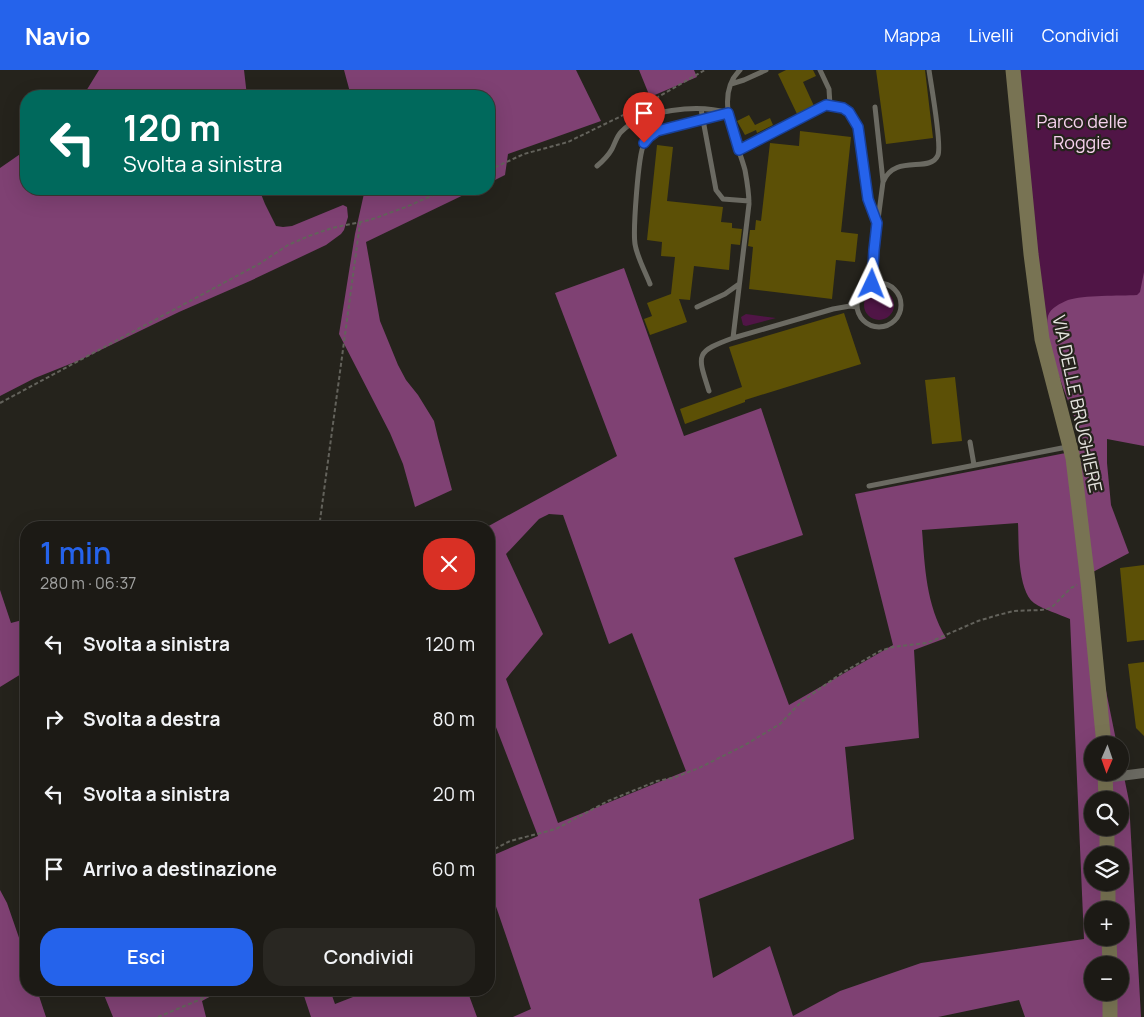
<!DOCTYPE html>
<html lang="it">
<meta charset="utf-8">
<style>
:root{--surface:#1c1a15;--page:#292722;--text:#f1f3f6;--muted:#a0a1a0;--line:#3a3834;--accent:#2563eb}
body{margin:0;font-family:Manrope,sans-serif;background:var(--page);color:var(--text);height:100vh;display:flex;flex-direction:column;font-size:19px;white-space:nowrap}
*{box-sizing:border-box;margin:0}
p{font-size:16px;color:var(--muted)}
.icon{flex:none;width:28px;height:28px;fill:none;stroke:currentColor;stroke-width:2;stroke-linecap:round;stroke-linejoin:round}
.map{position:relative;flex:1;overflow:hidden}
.details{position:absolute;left:20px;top:451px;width:475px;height:475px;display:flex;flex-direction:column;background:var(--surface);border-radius:20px;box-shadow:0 5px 20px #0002,0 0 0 1px var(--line)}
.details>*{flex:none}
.guide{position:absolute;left:20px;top:20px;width:475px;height:105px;border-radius:20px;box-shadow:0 5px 20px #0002,0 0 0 1px var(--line);background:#00695c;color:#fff;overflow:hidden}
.needle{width:32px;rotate:182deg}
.controls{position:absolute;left:1084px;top:666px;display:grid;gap:10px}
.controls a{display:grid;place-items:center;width:45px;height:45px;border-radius:50%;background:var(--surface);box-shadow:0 5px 20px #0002,0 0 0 1px var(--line);font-size:25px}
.pin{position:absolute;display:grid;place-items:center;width:42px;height:42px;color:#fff;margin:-51px -21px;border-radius:50% 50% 50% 0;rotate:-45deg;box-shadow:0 0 5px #0007}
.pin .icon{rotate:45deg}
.me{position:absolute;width:55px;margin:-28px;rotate:2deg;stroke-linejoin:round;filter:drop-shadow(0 0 4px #0008)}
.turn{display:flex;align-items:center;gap:18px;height:105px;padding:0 20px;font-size:22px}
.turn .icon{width:65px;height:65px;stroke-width:2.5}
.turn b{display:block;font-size:35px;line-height:42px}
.round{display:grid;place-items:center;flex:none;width:52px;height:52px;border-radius:20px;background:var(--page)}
.overview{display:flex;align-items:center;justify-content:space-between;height:85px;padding:0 20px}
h1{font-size:30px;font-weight:600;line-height:38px;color:var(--accent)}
.button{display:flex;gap:10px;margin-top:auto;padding:10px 20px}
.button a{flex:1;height:58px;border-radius:20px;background:var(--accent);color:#fff;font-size:20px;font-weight:600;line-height:58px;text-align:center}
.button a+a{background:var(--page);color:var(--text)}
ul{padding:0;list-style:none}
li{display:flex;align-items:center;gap:15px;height:75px;padding:0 20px}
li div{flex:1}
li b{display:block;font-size:19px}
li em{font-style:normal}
header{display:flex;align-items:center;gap:30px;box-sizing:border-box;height:70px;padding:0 25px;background:var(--accent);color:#fff}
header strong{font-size:24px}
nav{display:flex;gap:28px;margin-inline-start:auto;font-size:18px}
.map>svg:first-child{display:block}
</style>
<header>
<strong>Navio</strong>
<nav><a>Mappa</a><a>Livelli</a><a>Condividi</a></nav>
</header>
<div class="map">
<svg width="1144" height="947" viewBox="0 0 1144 947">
<rect width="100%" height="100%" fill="#25231c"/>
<!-- green -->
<path fill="#501546" d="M1013 0H1144V235L1071 242 1040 258Z
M864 235a15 15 0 1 1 30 0a15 15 0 1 1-30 0Z
M746 244 776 248 746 256 743 255 741 247Z"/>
<!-- forest -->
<path fill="#7f4173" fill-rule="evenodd" d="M99 0H244L247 26H83Z
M344 0H576L601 51 508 84 505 105 489 113V26H351Z
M639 0H694L697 7 650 27Z
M26 80V119H259L265 134 276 156 283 157 292 156 343 135 347 137 348 147 344 160 341 164 326 175 250 211 179 242 80 290 35 308 0 326V98Z
M365 119H476L366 172 380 251 398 295 406 310 418 325 434 351 438 368 452 420 415 437 403 394 390 363 339 264 355 164Z
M624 198 684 366 761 338 803 465 734 488 789 635 893 575 855 424 1086 379C1077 349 1041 274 1048 246 1050 238 1061 233 1068 230 1083 225 1120 226 1137 225L1140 222 1144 202V376L1107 369V393L1111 435 1129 483 1091 503 1104 611 1117 675H1092V702H1120V687L1129 731 1141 947H1025L1019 930 938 947H513L531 939 489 816V787L538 766 489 639V458H485L617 386 555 223ZM549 444 563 445 609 574 632 563 686 701 558 753 506 609 543 564 506 484 539 449ZM1018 453C1019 473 1017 520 1034 533 1044 540 1059 544 1070 549L1084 869 921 893 840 921 793 946 770 876 713 908 699 829 854 769 845 677 919 668 914 580 946 568C926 534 925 498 922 460ZM1092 730H1120V758H1092ZM1092 785H1120V812H1092ZM1092 840H1120V868H1092ZM1092 895H1120V922H1092Z
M0 520 11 553 26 549V601L0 617Z
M0 820 7 833 26 888V920H37L46 947H0Z
M102 920H222L202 931 206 947H113Z
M302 920H330L335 934 371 920H467L477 947H311Z"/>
<!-- building -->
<path fill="#5c5006" d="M786 0H813L816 6 803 12 814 36 797 44 778 4Z
M876 0H925L933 68 886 74Z
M749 45 755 55 770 48 773 55 757 63 756 60 745 65 737 51Z
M800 61 851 67 841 162 858 164 855 192 836 190 832 229 749 219 753 177 748 176 750 160H755L756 150 761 151 770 73 799 76Z
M657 75 673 77 667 131 723 137 721 152 732 153V158L742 159 740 175 731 174 729 200 694 196 690 230 679 229 687 252 650 265 644 249 652 246 647 233 671 224 675 187 661 186 662 172 647 170Z
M844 243 861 294 745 330V332L685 354 680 339 742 317 729 277Z
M955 307 962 371 932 374 925 310Z
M1144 495V570L1127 572 1120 498Z
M1144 592V666L1136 658 1128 594Z"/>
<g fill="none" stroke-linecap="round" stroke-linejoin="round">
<!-- path -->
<path stroke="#63625b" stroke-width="2" stroke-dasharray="4 2.5" stroke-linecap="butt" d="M489 100 524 84 568 72 646 34 705 0
M0 333 259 194 288 175 309 166 332 158 370 150 406 137 447 119
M319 458 360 153
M489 782 510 771 556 759 608 731 657 711 673 708 699 698 745 675 780 654 801 632 842 603 880 581 893 577 927 573 978 551 998 545 1014 541 1041 540 1051 538 1071 518 1077 515
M158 947 223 920"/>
<!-- lane -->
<path stroke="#6b6a62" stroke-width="5" d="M740 0C713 26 737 70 745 100 747 111 749 122 749 134L733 268 833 239 850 236 857 237
M820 0 829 19 830 35
M731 14 744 10 766 0
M875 37 883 111
M701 39 716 120 723 129 749 131
M739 79 826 35 843 38 849 42 858 57 868 129 877 153
M597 96C603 91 608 86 612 79 615 73 617 66 621 62 643 39 699 34 728 43
M857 235a22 22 0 1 1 44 0a22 22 0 1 1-44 0Z
M650 214C645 201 637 187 635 174 633 161 638 85 644 74 647 68 652 65 657 61L728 43
M872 214 874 180 883 112C895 83 930 104 938 85 942 74 931 15 929 0
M697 237 725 224 739 214
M709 321C697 284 695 282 733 268
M970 372 974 395
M869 416 1067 377"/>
<!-- street -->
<path stroke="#6b6a62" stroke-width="10" d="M1105 708 1144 703"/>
<!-- secondary -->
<path stroke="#787353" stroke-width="15" d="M1013 0 1031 184 1042 269 1073 388 1088 512 1104 675
M1105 702 1106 730
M1107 758V785
M1108 812V840
M1109 868 1110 895
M1110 947V922"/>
</g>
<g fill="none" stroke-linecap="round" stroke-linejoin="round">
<!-- route casing -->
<g stroke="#184099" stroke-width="12">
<path id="route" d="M644 73 649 67 657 61 728 43 739 80 826 35 843 38 849 42 858 57 868 129 877 153 874 180 872 214"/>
</g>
<!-- route -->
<use href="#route" stroke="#2563eb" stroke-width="9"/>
</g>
<g text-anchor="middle" stroke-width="4.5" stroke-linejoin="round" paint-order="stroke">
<!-- park labels -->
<g font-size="18" fill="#f6d1ed" stroke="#25231c">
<text x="1082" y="58">Parco delle<tspan x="1082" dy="21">Roggie</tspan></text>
</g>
<!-- street labels -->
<g font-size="18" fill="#e6e5e0" stroke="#25231c">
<text transform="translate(1077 334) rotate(78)" y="6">VIA DELLE BRUGHIERE</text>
</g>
</g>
</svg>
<div class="controls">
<a><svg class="needle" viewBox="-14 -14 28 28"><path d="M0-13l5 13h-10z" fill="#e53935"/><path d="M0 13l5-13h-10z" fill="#a0a1a0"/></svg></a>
<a><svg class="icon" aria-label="search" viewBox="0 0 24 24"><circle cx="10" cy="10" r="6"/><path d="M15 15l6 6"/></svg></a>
<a><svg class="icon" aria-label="layers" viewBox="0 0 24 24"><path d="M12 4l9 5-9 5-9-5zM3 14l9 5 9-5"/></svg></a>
<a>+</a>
<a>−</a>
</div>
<div class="pin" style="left:644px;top:73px;background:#d93025"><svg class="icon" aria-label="arrive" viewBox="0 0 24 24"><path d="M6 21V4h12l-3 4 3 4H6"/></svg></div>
<svg class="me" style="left:872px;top:214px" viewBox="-20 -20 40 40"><path d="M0-17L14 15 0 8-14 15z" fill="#2563eb" stroke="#fff" stroke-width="4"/></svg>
<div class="guide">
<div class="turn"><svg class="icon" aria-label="left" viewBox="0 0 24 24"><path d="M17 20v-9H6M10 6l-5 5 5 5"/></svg><div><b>120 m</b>Svolta a sinistra</div></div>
</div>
<section class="details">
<div class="overview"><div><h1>1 min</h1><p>280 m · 06:37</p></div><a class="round" style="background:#d93025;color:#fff"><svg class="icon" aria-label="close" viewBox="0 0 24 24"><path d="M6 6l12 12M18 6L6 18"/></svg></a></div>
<ul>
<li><svg class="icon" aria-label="left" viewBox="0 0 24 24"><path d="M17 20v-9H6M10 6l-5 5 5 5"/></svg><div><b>Svolta a sinistra</b></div><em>120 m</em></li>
<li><svg class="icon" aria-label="right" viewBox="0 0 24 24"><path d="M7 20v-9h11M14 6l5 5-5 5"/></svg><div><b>Svolta a destra</b></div><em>80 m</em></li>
<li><svg class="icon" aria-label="left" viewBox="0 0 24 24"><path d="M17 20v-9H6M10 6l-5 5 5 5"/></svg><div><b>Svolta a sinistra</b></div><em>20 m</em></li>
<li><svg class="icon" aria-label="arrive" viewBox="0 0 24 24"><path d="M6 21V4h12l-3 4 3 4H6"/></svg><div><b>Arrivo a destinazione</b></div><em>60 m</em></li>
</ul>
<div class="button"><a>Esci</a><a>Condividi</a></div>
</section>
</div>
